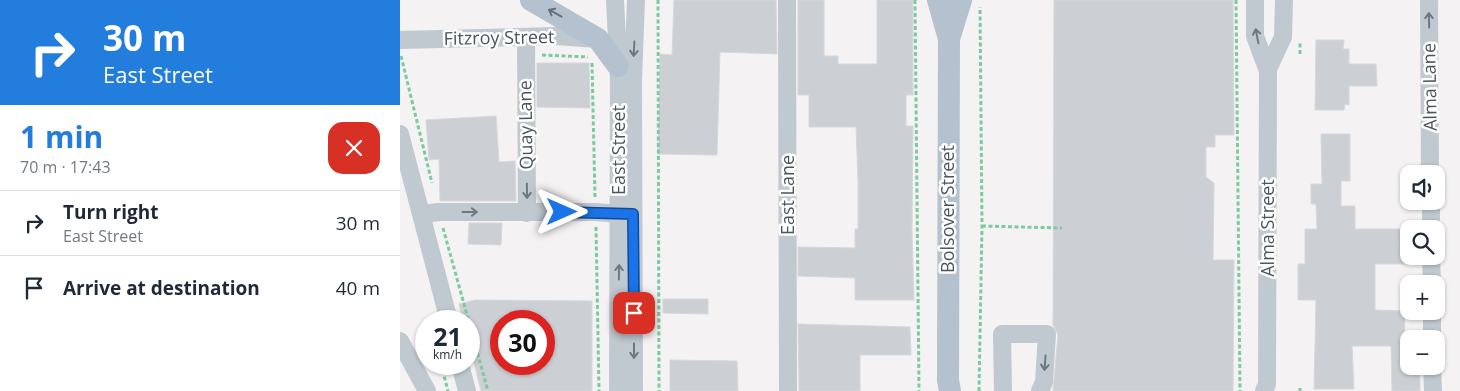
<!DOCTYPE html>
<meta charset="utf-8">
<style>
:root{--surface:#fff;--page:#f2f2f3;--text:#1f2937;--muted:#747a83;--line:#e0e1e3;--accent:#227ddd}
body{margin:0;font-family:"Open Sans",sans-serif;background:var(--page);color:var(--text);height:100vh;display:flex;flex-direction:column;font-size:19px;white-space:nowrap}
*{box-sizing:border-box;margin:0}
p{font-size:16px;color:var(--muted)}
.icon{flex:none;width:28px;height:28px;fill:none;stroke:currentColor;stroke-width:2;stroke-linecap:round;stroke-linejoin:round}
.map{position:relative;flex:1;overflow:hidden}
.sheet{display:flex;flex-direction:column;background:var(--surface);width:400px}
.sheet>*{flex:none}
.hud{background:#227ddd;color:#fff;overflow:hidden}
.tools{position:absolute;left:1000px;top:165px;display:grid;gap:10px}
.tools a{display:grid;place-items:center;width:45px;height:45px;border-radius:10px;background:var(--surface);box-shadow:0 1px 4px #0004;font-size:25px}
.speed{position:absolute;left:15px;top:310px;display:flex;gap:10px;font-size:25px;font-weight:700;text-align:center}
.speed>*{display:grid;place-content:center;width:65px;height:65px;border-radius:50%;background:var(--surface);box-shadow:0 1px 4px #0004;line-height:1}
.speed small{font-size:12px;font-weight:400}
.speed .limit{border:8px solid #d22;background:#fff;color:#111}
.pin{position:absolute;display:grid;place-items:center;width:42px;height:42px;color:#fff;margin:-21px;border-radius:10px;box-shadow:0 2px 8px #0006}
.me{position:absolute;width:55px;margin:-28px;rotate:90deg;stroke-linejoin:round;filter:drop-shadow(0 0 4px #0008)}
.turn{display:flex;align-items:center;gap:18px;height:105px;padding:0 20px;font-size:22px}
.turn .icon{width:65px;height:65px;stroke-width:2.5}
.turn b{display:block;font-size:35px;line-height:42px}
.round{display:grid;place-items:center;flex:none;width:52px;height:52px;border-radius:15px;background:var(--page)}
.overview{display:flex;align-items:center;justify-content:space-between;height:85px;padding:0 20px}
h1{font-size:30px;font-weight:700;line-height:38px;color:var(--accent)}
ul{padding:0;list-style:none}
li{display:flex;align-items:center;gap:15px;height:65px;padding:0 20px;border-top:1px solid var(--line)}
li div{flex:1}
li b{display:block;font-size:19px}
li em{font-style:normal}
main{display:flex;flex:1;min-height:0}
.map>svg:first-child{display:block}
</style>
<main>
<section class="sheet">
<div class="hud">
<div class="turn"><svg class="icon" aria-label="right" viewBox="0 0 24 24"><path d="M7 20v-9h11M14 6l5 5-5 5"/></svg><div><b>30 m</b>East Street</div></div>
</div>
<div class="overview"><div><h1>1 min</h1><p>70 m · 17:43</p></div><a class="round" style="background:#d93025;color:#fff"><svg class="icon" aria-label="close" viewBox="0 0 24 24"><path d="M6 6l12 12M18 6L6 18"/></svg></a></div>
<ul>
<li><svg class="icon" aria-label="right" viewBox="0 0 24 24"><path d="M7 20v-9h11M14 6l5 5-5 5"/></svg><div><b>Turn right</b><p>East Street</p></div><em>30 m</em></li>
<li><svg class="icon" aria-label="arrive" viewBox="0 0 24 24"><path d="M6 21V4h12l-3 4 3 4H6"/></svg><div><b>Arrive at destination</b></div><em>40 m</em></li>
</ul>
</section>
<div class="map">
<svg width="1060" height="391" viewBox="0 0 1060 391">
<rect width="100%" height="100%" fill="#f4f2f2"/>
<!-- building -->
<path fill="#cccfd3" stroke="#d6d8dc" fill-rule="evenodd" d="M274 0H376L377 54 320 52 317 155 258 154 260 54 272 55Z
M398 0H424V56H438V64H477V0H513V95H506V126H513L512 230 514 300H455V278L398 276V247L455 248V229H458V181L456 127H409V95H398Z
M654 0H833L834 135H815V147H806V177L814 183 813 260H834L833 391H653L658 335 653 325Z
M916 40H944L943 49H949V64H976L977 86H949V105L945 104 944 110H915Z
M137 63H189L190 108 137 107Z
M96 116 99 162 115 161 116 201H40L39 159 29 160 26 120Z
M921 134H950V181H941V206H955V229H1009V264H975V310L1005 311 1004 353H1009V366H1020V391H992L991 346H952L954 389H914L916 300H898V264H905V229H917L916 204H911V184H922Z
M69 223H102L101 245 68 244Z
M263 299H308V314L263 313Z
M75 300 192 301V391H81L69 343V321H63L59 304ZM101 321H144V364H101Z
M398 324 510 327 511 355H460V391H399Z
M270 360 337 361 338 391H270Z"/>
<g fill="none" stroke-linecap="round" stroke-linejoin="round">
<!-- path -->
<path stroke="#7ccba0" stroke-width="3" stroke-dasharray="4 2.5" stroke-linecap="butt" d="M258 0 259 391
M515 0 519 391
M836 0 840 391
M900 54V41
M142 55 188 57
M1 56 32 183
M192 63 195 197
M582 226 662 228
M196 227 199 391
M43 228 88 391
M41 364 48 391
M900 388V391
M579 391 582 226 580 7"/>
<!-- minor -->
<path stroke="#c0c9cf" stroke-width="18" d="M215 0 219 80 218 391
M387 0 388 391
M855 0V36L868 71
M1029 0 1030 174
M126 37 127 213
M0 40 157 36 197 39
M0 134 49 321
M1031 201V229
M22 214 39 212H196L231 215
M1031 256 1032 284
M1032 311V339
M0 341 27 391
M60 364 67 391
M1032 366 1033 391
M234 391 233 80 236 0
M603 391 602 334H647L644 382 640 391
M864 391 867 384 868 69 883 37 884 0"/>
<!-- major -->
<path stroke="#b3c2ce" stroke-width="22" d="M131 0 198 39 218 66
M538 0 549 39 548 380 550 391
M549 39 561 0"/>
</g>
<!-- one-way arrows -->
<defs><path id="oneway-shaft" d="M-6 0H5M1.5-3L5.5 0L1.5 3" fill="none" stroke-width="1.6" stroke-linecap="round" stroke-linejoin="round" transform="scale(1.25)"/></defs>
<use stroke="#64717a" href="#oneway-shaft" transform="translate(155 13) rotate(-151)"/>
<g stroke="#6d7880">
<use href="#oneway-shaft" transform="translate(1029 20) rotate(-91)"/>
<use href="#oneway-shaft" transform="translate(857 36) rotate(-101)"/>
<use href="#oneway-shaft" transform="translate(234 49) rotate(93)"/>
<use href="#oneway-shaft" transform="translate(127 191) rotate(89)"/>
<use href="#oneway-shaft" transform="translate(70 212)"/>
<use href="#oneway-shaft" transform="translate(219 272) rotate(-89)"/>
<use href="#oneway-shaft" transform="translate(234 351) rotate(90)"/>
<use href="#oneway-shaft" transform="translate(645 363) rotate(94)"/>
</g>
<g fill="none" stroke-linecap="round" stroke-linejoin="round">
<!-- route casing -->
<g stroke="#114b97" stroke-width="12">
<path id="route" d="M162 212 233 214 234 313"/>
</g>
<!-- route -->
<use href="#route" stroke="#1a73e8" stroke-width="9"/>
</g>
<g text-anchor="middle" stroke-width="5" stroke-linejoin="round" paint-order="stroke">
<!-- street labels -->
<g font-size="18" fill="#4a565e" stroke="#fff">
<text transform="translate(99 38) rotate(-1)" y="6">Fitzroy Street</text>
<text transform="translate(1030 87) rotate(-91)" y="6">Alma Lane</text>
<text transform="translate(126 125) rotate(-91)" y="6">Quay Lane</text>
<text transform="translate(219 150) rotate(-90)" y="6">East Street</text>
<text transform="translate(388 195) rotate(-90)" y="6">East Lane</text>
<text transform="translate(548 209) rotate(-90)" y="6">Bolsover Street</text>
<text transform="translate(868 228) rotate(-90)" y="6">Alma Street</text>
</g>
</g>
</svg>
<div class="tools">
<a><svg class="icon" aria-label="sound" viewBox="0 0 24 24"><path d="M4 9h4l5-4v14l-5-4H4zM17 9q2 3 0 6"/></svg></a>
<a><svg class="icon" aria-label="search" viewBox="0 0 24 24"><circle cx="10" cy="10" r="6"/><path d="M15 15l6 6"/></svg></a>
<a>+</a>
<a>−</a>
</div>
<div class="speed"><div>21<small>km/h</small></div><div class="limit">30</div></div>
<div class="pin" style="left:234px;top:313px;background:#d93025"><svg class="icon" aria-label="arrive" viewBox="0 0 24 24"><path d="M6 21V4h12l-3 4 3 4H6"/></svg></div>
<svg class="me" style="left:162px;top:212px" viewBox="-20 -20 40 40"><path d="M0-17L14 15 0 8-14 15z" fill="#1a73e8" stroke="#fff" stroke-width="4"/></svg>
</div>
</main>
